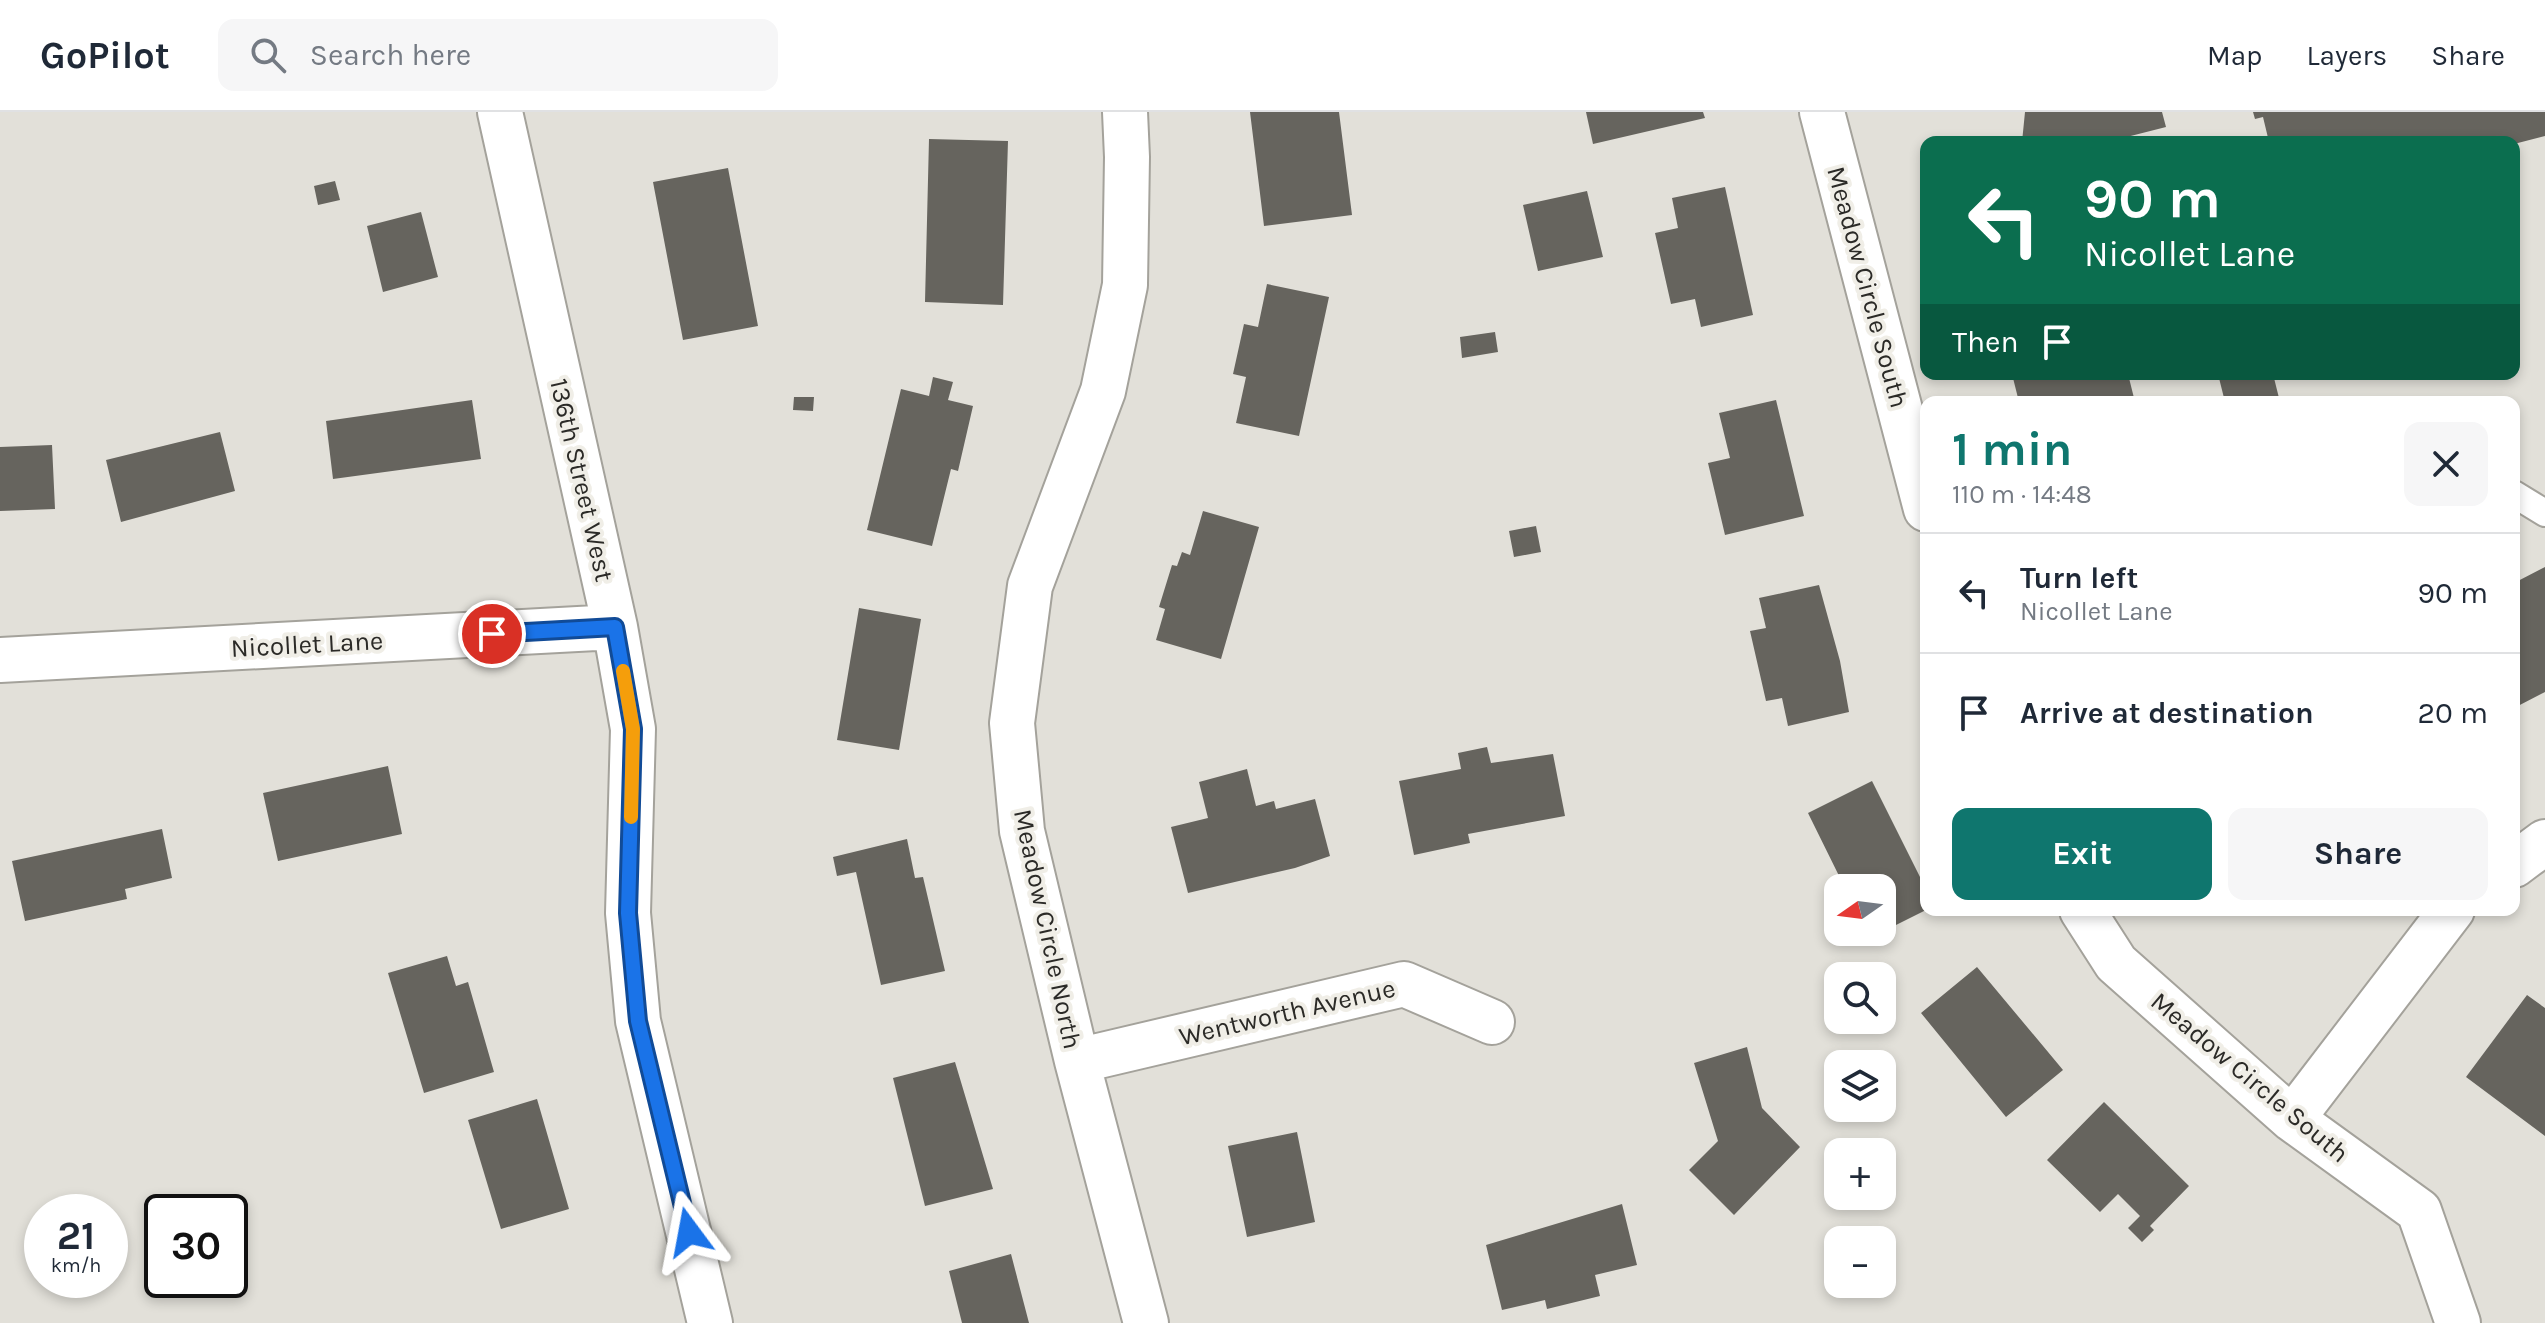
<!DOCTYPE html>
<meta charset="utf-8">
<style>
:root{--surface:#fff;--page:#f6f6f7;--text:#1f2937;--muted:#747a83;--line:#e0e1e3;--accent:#0f766e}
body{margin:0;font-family:Karla,sans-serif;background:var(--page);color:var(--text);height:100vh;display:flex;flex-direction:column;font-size:30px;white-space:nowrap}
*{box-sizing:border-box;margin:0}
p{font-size:26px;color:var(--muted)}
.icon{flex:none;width:44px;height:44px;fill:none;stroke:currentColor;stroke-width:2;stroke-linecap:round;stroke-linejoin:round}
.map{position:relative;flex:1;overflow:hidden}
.details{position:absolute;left:1920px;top:284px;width:600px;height:520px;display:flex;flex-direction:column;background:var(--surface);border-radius:16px;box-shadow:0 4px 12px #0003}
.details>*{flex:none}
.top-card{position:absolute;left:1920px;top:24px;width:600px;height:244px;border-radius:16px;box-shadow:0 4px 12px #0003;background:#0b6e4f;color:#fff;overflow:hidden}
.needle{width:52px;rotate:256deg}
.buttons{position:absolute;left:1824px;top:762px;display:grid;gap:16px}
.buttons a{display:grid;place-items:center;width:72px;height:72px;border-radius:16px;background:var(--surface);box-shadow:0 4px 12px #0003;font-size:40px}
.speed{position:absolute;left:24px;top:1082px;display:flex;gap:16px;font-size:40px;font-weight:700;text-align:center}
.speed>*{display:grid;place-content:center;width:104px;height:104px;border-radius:50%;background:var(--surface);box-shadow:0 4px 12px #0003;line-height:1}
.speed small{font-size:20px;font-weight:400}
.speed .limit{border:4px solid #111;border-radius:12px;background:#fff;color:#111}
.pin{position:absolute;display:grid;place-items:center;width:68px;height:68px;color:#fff;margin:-34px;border:4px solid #fff;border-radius:50%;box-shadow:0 2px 8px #0007}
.me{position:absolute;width:88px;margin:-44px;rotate:347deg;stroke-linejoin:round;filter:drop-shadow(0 0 6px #0008)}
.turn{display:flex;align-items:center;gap:28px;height:168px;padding:0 32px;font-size:36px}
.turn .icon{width:104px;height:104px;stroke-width:2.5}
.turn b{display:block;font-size:56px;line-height:68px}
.then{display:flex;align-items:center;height:76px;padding:0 32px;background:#0003;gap:16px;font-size:30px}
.round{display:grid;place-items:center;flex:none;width:84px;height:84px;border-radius:16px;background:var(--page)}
.summary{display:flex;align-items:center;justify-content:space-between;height:136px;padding:0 32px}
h1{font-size:48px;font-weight:700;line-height:60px;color:var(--accent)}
.cta{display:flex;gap:16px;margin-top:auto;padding:16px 32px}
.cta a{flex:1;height:92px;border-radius:16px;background:var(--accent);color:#fff;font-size:32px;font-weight:700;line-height:92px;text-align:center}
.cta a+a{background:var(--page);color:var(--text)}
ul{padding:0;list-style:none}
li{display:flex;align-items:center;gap:24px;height:120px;padding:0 32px;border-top:2px solid var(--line)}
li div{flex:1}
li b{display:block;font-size:30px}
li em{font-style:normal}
header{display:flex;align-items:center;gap:48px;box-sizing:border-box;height:112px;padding:0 40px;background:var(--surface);border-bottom:2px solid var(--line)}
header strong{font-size:38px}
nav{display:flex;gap:44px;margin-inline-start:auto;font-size:28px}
.search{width:560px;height:72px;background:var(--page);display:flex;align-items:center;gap:20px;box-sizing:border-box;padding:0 28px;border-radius:16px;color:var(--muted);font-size:30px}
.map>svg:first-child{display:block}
</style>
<header>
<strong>GoPilot</strong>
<div class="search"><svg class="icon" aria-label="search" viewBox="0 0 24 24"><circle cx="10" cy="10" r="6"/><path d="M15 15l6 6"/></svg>Search here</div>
<nav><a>Map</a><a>Layers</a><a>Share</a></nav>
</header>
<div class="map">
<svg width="2545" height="1211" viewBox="0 0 2545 1211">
<rect width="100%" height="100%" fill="#e2e0d9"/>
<!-- building -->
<path fill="#66645e" d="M1250 0H1339L1352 103 1264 114Z
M1586 0H1703L1705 6 1593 32Z
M2025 0H2162L2166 15 2107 30H2022Z
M2253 0H2545V24L2514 32 2269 30 2263 5 2255 7Z
M929 27 1008 29 1003 193 925 190Z
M728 56 758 214 683 228 653 70Z
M335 69 340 88 318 93 314 74Z
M1725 75 1753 203 1701 215 1695 187 1671 192 1655 121 1678 116 1672 86Z
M1587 79 1603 145 1538 159 1523 93Z
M421 100 438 165 383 180 367 114Z
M1267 172 1329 185 1299 324 1236 311 1246 265 1233 262 1244 212 1258 215Z
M1495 220 1498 240 1462 246 1460 225Z
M2012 262H2128L2135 290H2019Z
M2218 262H2273L2280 290H2225Z
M933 265 953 270 948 288 973 294 958 359 951 357 932 434 867 418 901 277 929 284Z
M794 285H814L813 299 793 298Z
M472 288 481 347 333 367 326 309Z
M1776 288 1804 404 1725 423 1708 351 1730 346 1719 301Z
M220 320 235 379 121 410 106 348Z
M52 333 55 397 0 399V335Z
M1203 399 1259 415 1221 547 1156 528 1165 497 1159 495 1172 453 1177 454 1182 440 1190 443Z
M1536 414 1541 440 1514 445 1509 419Z
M2545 455V580L2514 596V471Z
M1819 473 1840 549 1849 600 1788 614 1782 586 1766 589 1750 519 1766 516 1759 486Z
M859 496 921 507 899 638 837 628Z
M1487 635 1491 651 1553 642 1565 704 1468 722 1470 731 1414 743 1399 669 1461 657 1458 641Z
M388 654 402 722 278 749 263 681Z
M1247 657 1256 694 1274 689 1276 697 1315 687 1330 744 1295 756 1188 781 1171 715 1208 706 1199 670Z
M1872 669 1926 777V798L1882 820V776H1845L1808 701Z
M162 717 172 766 125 777 127 787 25 809 12 749Z
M907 727 915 766 923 765 945 859 881 873 856 760 837 764 833 745Z
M447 844 456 874 468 870 494 960 424 981 388 861Z
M1977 855 2063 958 2006 1005 1921 901Z
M2527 883 2545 896V1024L2466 965Z
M1747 935 1762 996 1800 1035 1734 1103 1689 1058 1718 1029 1694 951Z
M955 950 993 1077 925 1094 893 966Z
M537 987 569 1097 501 1117 468 1008Z
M2104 990 2189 1074 2150 1114 2154 1118 2142 1130 2128 1116 2140 1104 2118 1082 2100 1100 2047 1048Z
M1297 1020 1315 1110 1247 1125 1228 1034Z
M1622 1092 1637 1153 1595 1163 1600 1184 1547 1197 1545 1188 1502 1198 1486 1133Z
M1011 1142 1029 1211H962L949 1159Z"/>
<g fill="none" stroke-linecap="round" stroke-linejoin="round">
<!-- lane casing -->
<g stroke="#a4a29b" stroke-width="30">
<path id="lane" d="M2514 382 2545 401"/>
</g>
<!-- street casing -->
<g stroke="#a4a29b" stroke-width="48">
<path id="street" d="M500 0 615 515 633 617 628 801 638 909 710 1211
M1125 0 1127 45 1125 173 1103 279 1030 474 1012 611 1022 719 1077 949 1146 1211
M1822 0 1926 397
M0 548 615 515
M2514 753 2545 730
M2082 798 2116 851 2292 1007 2419 1099 2458 1211
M1077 949 1404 872 1492 910
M2292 1007 2452 798"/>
</g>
<!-- lane -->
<use href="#lane" stroke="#fff" stroke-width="26"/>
<!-- street -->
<use href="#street" stroke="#fff" stroke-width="44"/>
</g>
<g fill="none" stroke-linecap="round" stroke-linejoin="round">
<!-- route casing -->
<g stroke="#114b97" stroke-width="20">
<path id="route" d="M492 522 615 515 633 617 628 801 638 909 689 1120"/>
</g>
<!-- route -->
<use href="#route" stroke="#1a73e8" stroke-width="14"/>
<!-- slow -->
<path stroke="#f59e0b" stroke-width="14" d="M623 559 633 617 631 705"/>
</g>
<g text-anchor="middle" stroke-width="8" stroke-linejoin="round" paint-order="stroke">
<!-- street labels -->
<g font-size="26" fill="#2b2a27" stroke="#f0eee7">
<text transform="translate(1868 175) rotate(75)" y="9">Meadow Circle South</text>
<text transform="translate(582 368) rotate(77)" y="9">136th Street West</text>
<text transform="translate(307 532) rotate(-3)" y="9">Nicollet Lane</text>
<text transform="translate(1048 817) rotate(78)" y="9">Meadow Circle North</text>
<text transform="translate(1287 900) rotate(-13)" y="9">Wentworth Avenue</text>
<text transform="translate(2250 965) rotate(40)" y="9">Meadow Circle South</text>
</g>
</g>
</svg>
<div class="buttons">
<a><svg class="needle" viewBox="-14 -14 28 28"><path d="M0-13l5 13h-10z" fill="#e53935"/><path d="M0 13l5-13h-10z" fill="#747a83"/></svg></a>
<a><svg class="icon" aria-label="search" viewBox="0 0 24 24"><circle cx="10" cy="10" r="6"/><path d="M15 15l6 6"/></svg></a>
<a><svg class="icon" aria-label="layers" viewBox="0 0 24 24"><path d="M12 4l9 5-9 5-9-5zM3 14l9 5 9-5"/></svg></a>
<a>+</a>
<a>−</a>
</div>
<div class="speed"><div>21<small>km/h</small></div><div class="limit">30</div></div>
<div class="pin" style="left:492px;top:522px;background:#d93025"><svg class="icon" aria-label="arrive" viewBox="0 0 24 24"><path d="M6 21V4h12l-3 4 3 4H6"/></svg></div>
<svg class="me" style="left:689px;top:1120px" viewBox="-20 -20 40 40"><path d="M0-17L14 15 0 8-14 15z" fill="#1a73e8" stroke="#fff" stroke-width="4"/></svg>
<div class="top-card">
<div class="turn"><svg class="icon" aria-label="left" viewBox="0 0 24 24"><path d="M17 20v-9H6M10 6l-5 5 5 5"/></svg><div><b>90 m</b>Nicollet Lane</div></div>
<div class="then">Then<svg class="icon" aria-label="arrive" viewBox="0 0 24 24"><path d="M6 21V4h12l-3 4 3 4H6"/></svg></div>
</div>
<section class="details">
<div class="summary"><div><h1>1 min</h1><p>110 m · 14:48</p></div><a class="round"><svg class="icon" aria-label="close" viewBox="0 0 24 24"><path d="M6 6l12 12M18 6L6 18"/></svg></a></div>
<ul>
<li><svg class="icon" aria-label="left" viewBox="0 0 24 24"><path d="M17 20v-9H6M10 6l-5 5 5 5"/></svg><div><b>Turn left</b><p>Nicollet Lane</p></div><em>90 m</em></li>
<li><svg class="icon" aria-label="arrive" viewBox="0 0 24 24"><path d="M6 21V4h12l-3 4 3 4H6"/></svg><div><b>Arrive at destination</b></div><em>20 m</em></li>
</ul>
<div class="cta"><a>Exit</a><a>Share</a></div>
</section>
</div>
